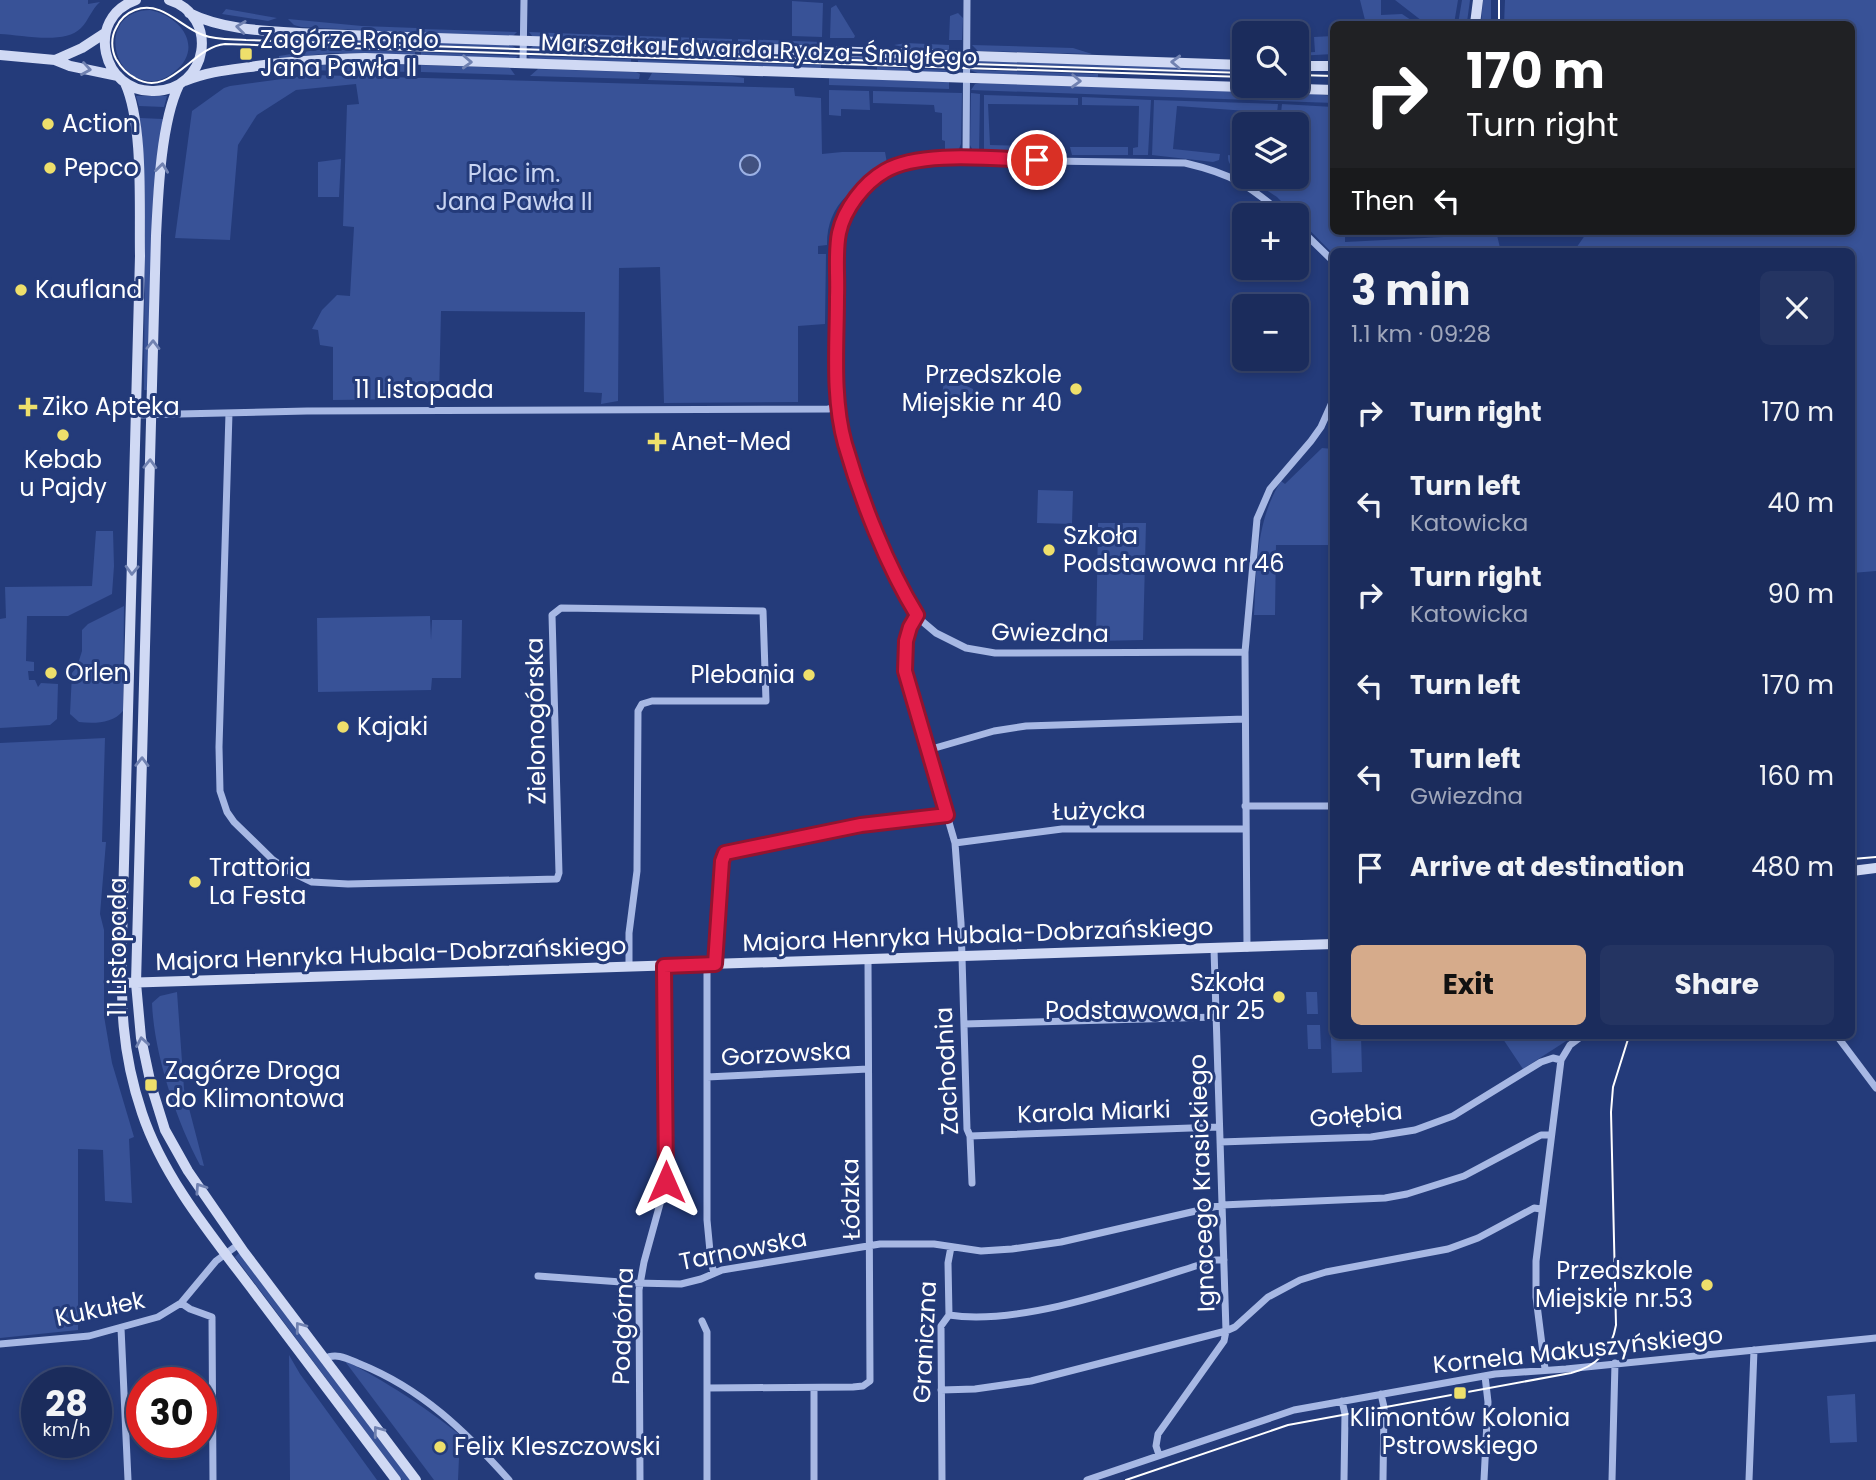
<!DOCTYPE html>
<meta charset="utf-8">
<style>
:root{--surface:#1b2c5c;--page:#243462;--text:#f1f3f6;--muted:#a0a7bb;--line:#394872;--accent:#d6ab8b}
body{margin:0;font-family:Poppins,sans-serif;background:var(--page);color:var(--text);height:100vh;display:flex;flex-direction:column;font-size:26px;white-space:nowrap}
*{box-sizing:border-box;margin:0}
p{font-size:23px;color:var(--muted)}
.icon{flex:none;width:38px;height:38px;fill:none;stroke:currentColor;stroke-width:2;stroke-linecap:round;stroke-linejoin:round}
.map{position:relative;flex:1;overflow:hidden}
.panel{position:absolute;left:1330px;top:248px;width:525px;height:791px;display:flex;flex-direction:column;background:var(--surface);border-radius:10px;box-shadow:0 4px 10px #0003,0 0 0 2px var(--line)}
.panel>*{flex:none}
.hud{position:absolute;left:1330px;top:21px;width:525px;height:214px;border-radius:10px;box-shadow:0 4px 10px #0003,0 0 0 2px var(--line);background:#202124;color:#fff;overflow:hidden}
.tools{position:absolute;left:1232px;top:21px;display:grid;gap:14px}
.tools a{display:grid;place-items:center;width:77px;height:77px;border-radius:10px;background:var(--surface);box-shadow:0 4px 10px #0003,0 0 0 2px var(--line);font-size:35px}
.speed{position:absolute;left:21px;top:1367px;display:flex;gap:14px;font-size:35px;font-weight:700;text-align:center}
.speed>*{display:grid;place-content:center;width:91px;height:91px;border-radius:50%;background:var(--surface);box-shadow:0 4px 10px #0003,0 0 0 2px var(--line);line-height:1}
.speed small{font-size:18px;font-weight:400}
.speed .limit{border:10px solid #d22;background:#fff;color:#111}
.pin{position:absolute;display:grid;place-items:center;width:60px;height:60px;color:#fff;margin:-30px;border:4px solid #fff;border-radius:50%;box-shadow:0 2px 7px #0007}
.me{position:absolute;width:77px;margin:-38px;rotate:0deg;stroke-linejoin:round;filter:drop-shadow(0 0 5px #0008)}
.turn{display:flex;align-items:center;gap:24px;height:147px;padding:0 21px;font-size:32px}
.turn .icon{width:91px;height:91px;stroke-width:2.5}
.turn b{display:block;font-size:49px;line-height:60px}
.then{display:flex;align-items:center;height:66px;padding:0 21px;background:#0003;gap:14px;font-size:26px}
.round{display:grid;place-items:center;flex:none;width:74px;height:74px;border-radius:10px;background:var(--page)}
.overview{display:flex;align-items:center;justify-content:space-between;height:119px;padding:0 21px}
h1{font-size:42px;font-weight:700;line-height:52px}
.action{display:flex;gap:14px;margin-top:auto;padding:14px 21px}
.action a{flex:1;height:80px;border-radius:10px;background:var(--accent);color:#111;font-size:28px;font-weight:700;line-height:80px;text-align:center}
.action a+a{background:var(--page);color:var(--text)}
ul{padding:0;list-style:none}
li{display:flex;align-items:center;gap:21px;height:91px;padding:0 21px}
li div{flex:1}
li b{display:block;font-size:26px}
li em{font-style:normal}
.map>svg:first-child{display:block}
</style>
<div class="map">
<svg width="1876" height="1480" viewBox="0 0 1876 1480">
<rect width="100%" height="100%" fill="#243b7a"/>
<!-- green -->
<path fill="#385297" d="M0 0H88V4L100 2C91 10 89 20 81 28 65 45 22 35 0 34Z
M1360 0H1381V15L1402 14 1417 24H1366Z
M1395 0H1458L1454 24H1426Z
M1462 0H1470L1467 22 1466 24H1458Z
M1483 0H1491V24H1481Z
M1505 0H1876V571L1852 573V252H1570L1574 251 1588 231H1852V24H1504Z
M792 1 823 3 822 37 792 36Z
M836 5 855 36 854 38H830L831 8Z
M226 9 277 18 268 21 222 14Z
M150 10C181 16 205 48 174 72 168 77 162 80 154 81 110 84 97 11 150 10Z
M958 13 963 18 962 40H949L950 16Z
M288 19 362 26 417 28V33L301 27 294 25Z
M423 29 517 32 513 36H506L422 34Z
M529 32 632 36V40L533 37Z
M638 36 732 39V43L638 40Z
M1333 36V54L1297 56V53L1315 52 1314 37Z
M279 37 416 42V45L279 40Z
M738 39 822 42V46L738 44Z
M422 42 511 45 518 49 422 45Z
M906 43 949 45V50L913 49 894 45Z
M972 45 1073 48 1092 54 986 51H978Z
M533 46 632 49V53L529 49Z
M322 49 415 52V56L331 53 279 59V56Z
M638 49 773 54V56L638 52Z
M421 52 518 56 516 58 421 56Z
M528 56 631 59V62L531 59Z
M830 56 949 59V63L830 58Z
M638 60 821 65V68L638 63Z
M975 61 1244 69V72L970 63Z
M354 63 415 65V72L299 70 310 66Z
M421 65 510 68 515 75 421 72Z
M877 67 949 70V73L877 70Z
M538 69 636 72 640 74 639 79 530 76Z
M970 70 1098 74V77L980 74Z
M652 73 726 75 744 78V83L648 80Z
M312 75 794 88 795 96 821 98 822 154 842 152H885L887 163C856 188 827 201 827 245L818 246V254H826L825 324 798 326V402L664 403 660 267 619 268 618 401 601 404 602 393 584 392 585 312 441 311 439 397 420 394 413 399 333 400V347L320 345 318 330 312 329 322 310 337 295 350 296 354 227 343 226 347 105 359 104 356 84 296 90 257 115 238 145 230 240 175 238 192 111 224 88 230 86Z
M829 78 949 82V89L829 85Z
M981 83 1305 93 1333 96 1334 103 971 90 975 84Z
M829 90 869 91 870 110 841 109V116L829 115Z
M873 91 962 93 961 144 958 151 945 153V141L942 140V113L935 112 934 105 873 103Z
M971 93 980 94 979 154 973 151 970 145Z
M984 95 1078 98V105L988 104 990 145 1062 147 1057 155 984 154Z
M136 96H167L164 107 139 106Z
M1082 97 1151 100 1148 155H1133V148L1138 147 1139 106 1082 105Z
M1154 100 1278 104 1277 113 1177 106 1173 149 1220 154 1219 160 1213 162 1152 155Z
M1282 104 1333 107 1334 231H1345V242L1463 236 1464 231H1496L1501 252 1333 254 1277 197 1246 177H1297V124H1289L1290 114 1281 113Z
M140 118 163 119 153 200 147 390H144L145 198Z
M1070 147H1128V155H1072Z
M1228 155 1244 157V175C1236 170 1227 166 1228 155Z
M341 159 339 197H318V162Z
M1253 359H1280L1279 367 1275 372H1255L1253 370Z
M945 376 973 389 972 405 967 409 940 407Z
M1322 448 1333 449V545H1276L1275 615H1254C1257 569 1255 522 1281 481L1285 484Z
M1038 490 1073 491 1072 524 1037 523Z
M1098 523H1146L1143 640 1096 641Z
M96 531H113L114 566 112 594 68 616H27L26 661 34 662V671H28L29 680H35L38 687 41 683 58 684 57 719 50 725 0 728V619L6 618 5 587 92 586Z
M124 606 123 711C113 723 95 724 79 722L70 714 72 673 77 667 82 651V630L88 624Z
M430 616 431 640 432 620H462L461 678H432L431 690 318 692 317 618Z
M105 738 102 842H106L100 914 104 930V1016L112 1063 134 1137 129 1139 132 1203 105 1201 103 1150 78 1149V1330L0 1338V743Z
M177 992 184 1089 204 1166 200 1165C176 1120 154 1054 152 1003L160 996Z
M1306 992H1317L1318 1014H1307Z
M1330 1004H1333L1334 1036H1361L1362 1072 1332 1073Z
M1307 1025H1320L1321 1049H1308Z
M1501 1036H1574L1523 1069Z
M239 1253 410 1480H402L235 1257Z
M289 1355 300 1374 377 1480H290Z
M344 1360C388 1383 421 1404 460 1435L458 1480H434Z
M1855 1394 1857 1442 1830 1443 1827 1396Z"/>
<!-- water -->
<path fill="#415180" stroke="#9bb1e5" stroke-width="2" d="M740 165a10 10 0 1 1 20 0a10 10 0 1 1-20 0Z"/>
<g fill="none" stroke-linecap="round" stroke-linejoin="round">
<!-- street -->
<path stroke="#a7b8e4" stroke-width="7" d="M523 64 524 0
M966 159 967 0
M1297 226 1334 262
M229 413 219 747 220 791 227 812 234 822 273 860 289 871 312 882 348 884 557 879 559 873 552 615 561 608 763 611 766 701H652L642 704 638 711 637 871 629 933V967
M135 415 307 411 828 409 840 407
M917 615C905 630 905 652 905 671L955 843 961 923 967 1129 970 1136 972 1183
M1245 652 995 653 966 648 936 633 923 622 895 577 870 513 845 443 838 394V243C841 214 862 183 888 169 900 163 912 161 925 159L1185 163C1232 174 1247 184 1284 215
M928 750 994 731 1026 726 1245 719
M1245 806H1334
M955 843 1062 829H1245
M1247 948 1245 652 1257 519 1270 489 1311 441 1321 427 1334 398
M715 964 722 861 725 853 861 825 947 815
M707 965V1220L711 1262 714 1273
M964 1024 1216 1017
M1837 1036 1876 1088
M707 1077 868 1069
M970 1136 1219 1127
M1220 1142 1371 1137 1415 1130 1453 1116 1541 1062 1553 1058 1561 1060
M538 1276 635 1283 681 1284 701 1279 722 1270 880 1244H934L981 1251 1012 1249 1061 1242 1222 1205 1385 1198 1407 1194 1464 1176 1541 1135H1551
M181 1303 190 1309 212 1317 213 1480
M949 1315C1024 1327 1142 1282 1215 1260H1224
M702 1321 707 1332V1480
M121 1328 128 1480
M0 1344 89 1336 158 1317 181 1303 216 1261 239 1244
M324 1359C336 1352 348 1359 360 1364 422 1389 465 1431 509 1480
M1545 1369 1536 1297V1261L1561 1060 1570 1045 1582 1036
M708 1388 853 1387 863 1386 870 1381 868 960
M814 1388V1480
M941 1390 975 1389 1031 1381 1226 1331 1214 949
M1381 1394 1384 1407 1383 1480
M1342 1401 1345 1414 1344 1480
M1159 1455 1156 1446 1158 1434 1224 1341 1226 1331 1235 1327 1268 1297 1300 1280 1326 1272 1448 1249 1478 1238 1534 1208 1541 1209
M640 1480 639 1290 644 1262 666 1182 664 966
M942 1480 941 1326 949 1315 948 1263 951 1247
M1087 1480 1294 1410 1495 1374 1566 1369 1876 1338
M1484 1480 1488 1402 1485 1376
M1612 1480 1615 1363
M1749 1480 1754 1350"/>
<!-- secondary -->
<path stroke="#d0d9f4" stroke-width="10" d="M136 0C84 18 102 93 154 91 209 90 220 16 169 0
M189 13C227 32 276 31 318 34L1244 65
M1475 24 1478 0
M0 55 55 60 70 66 118 76
M55 60 82 48 105 33
M1297 66H1334
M185 81C206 72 227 70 250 67 288 61 326 59 365 58L1334 90
M125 83C144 125 139 209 140 256L122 939C121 1003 121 1051 142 1113 164 1179 213 1237 255 1293 302 1355 349 1417 396 1480
M179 85C161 122 158 194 156 236L136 983 141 1038 151 1085 165 1130 188 1171 244 1252 416 1480
M1852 871 1876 868
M121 983 1334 944"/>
<!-- tram -->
<path stroke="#fff" stroke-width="2" d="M1499 0V24
M1244 73 246 40C231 39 216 40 203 35 180 27 162 0 135 10 127 13 120 19 116 28 111 37 111 49 116 59 120 66 127 74 135 78 170 99 192 47 225 44L1244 77
M1297 75 1334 76
M1852 859 1876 857
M1126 1480 1288 1425 1571 1373C1596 1367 1612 1350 1616 1325L1611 1112 1613 1087 1629 1036"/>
</g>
<!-- one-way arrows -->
<defs><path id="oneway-chevron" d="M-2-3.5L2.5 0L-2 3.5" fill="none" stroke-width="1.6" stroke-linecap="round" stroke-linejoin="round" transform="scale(1.75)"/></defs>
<g stroke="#7182b1">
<use href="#oneway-chevron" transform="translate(241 27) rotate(-173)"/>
<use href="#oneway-chevron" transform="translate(467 62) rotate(2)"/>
<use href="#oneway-chevron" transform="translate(1176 62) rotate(-178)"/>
<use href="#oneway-chevron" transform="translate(86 69) rotate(9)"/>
<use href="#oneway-chevron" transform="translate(1076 81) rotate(2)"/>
<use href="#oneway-chevron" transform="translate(162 168) rotate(-83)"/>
<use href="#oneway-chevron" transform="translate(153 345) rotate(-89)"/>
<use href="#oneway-chevron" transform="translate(150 464) rotate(-88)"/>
<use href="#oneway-chevron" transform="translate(132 570) rotate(92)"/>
<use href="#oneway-chevron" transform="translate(142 762) rotate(-89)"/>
<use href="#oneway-chevron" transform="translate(142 1042) rotate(-100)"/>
<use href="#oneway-chevron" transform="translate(200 1188) rotate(-124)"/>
<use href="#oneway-chevron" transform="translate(300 1327) rotate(-127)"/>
<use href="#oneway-chevron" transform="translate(378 1431) rotate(-127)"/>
</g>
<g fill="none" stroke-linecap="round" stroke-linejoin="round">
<!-- route casing -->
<g stroke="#92132f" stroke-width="18">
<path id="route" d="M666 1182 664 966 715 964 722 861 725 853 861 825 947 815 905 671 906 641 910 627 917 615C887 566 861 500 845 444 832 397 837 345 837 297 838 276 835 253 839 233 844 209 864 183 885 171 920 150 996 159 1037 160"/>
</g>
<!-- route -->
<use href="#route" stroke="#e11d48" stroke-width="12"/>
</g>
<!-- markers -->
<g fill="#eedf6b" stroke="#243b7a" stroke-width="2.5">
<rect x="239" y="47" width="14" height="14" rx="3.5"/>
<circle cx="48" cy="124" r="7"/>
<circle cx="50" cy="168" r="7"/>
<circle cx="21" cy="290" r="7"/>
<circle cx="1076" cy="389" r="7"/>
<path d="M24.5 396.5h7v7h7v7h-7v7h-7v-7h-7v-7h7z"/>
<circle cx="63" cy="435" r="7"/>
<path d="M653.5 431.5h7v7h7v7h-7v7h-7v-7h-7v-7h7z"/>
<circle cx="1049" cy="550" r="7"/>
<circle cx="51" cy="673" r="7"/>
<circle cx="809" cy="675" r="7"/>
<circle cx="343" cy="727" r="7"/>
<circle cx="195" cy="882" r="7"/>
<circle cx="1279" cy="997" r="7"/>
<rect x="144" y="1078" width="14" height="14" rx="3.5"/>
<circle cx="1707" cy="1285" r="7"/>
<rect x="1453" y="1386" width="14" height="14" rx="3.5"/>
<circle cx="440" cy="1447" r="7"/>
</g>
<g text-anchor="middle" stroke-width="6" stroke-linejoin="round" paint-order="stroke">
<!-- poi labels -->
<g font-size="24" fill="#fff" stroke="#243b7a" text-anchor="start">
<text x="260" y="48">Zagórze Rondo<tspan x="260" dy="28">Jana Pawła II</tspan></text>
<text x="62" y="132">Action</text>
<text x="64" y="176">Pepco</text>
<text x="35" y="298">Kaufland</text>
<text x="1062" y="383" text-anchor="end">Przedszkole<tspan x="1062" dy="28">Miejskie nr 40</tspan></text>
<text x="42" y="415">Ziko Apteka</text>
<text x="671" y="450">Anet-Med</text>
<text x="63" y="468" text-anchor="middle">Kebab<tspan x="63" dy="28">u Pajdy</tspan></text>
<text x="1063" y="544">Szkoła<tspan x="1063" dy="28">Podstawowa nr 46</tspan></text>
<text x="65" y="681">Orlen</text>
<text x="795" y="683" text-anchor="end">Plebania</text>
<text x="357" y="735">Kajaki</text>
<text x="209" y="876">Trattoria<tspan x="209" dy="28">La Festa</tspan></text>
<text x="1265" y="991" text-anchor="end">Szkoła<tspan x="1265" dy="28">Podstawowa nr 25</tspan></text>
<text x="165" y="1079">Zagórze Droga<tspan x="165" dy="28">do Klimontowa</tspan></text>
<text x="1693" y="1279" text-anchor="end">Przedszkole<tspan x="1693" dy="28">Miejskie nr.53</tspan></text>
<text x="1460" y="1426" text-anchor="middle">Klimontów Kolonia<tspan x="1460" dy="28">Pstrowskiego</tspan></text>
<text x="454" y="1455">Felix Kleszczowski</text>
</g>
<!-- street labels -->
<g font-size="24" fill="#fff" stroke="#243b7a">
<text transform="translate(759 50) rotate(2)" y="8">Marszałka Edwarda Rydza-Śmigłego</text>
<text x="424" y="398">11 Listopada</text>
<text transform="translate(1050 633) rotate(1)" y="8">Gwiezdna</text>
<text transform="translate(536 721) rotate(-91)" y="8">Zielonogórska</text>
<text transform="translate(1099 811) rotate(-1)" y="8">Łużycka</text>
<text transform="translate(978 935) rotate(-2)" y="8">Majora Henryka Hubala-Dobrzańskiego</text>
<text transform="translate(118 947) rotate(-90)" y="8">11 Listopada</text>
<text transform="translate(391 954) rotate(-2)" y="8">Majora Henryka Hubala-Dobrzańskiego</text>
<text transform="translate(786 1054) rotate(-3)" y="8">Gorzowska</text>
<text transform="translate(947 1071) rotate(-93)" y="8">Zachodnia</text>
<text transform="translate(1094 1112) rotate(-2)" y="8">Karola Miarki</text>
<text transform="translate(1356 1115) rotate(-5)" y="8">Gołębia</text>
<text transform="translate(1202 1183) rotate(-92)" y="8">Ignacego Krasickiego</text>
<text transform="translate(851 1199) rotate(-91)" y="8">Łódzka</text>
<text transform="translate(743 1250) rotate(-11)" y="8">Tarnowska</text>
<text transform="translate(100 1309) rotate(-12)" y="8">Kukułek</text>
<text transform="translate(623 1326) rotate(-88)" y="8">Podgórna</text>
<text transform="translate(925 1342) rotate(-87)" y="8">Graniczna</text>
<text transform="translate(1578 1350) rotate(-6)" y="8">Kornela Makuszyńskiego</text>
</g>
<!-- park labels -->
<g font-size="24" fill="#c9d5f3" stroke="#243b7a">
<text x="514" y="182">Plac im.<tspan x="514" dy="28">Jana Pawła II</tspan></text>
</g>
</g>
</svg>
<div class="tools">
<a><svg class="icon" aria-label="search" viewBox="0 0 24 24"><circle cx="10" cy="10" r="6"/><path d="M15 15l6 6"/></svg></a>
<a><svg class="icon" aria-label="layers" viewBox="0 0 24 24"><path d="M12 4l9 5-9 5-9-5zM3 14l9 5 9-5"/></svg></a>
<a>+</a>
<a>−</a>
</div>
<div class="speed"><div>28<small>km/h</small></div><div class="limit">30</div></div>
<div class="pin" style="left:1037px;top:160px;background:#d93025"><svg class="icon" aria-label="arrive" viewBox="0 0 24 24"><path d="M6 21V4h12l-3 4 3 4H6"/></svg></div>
<svg class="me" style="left:666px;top:1182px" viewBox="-20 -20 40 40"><path d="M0-17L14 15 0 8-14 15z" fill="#e11d48" stroke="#fff" stroke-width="4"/></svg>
<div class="hud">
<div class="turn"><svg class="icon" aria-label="right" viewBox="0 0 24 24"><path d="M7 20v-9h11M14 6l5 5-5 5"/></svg><div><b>170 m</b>Turn right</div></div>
<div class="then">Then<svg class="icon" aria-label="left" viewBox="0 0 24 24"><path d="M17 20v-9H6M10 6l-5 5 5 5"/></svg></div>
</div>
<section class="panel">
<div class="overview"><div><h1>3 min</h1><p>1.1 km · 09:28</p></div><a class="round"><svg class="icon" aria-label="close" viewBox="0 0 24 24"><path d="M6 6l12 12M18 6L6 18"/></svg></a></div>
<ul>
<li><svg class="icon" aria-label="right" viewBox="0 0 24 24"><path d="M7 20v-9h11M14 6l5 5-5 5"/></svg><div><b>Turn right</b></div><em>170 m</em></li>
<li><svg class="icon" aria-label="left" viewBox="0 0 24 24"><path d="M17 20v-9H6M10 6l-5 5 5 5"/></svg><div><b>Turn left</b><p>Katowicka</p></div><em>40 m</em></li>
<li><svg class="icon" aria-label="right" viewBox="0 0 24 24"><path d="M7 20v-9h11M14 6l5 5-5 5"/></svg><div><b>Turn right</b><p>Katowicka</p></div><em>90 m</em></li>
<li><svg class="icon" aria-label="left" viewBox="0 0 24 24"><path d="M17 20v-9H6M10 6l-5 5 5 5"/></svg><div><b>Turn left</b></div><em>170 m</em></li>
<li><svg class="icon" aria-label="left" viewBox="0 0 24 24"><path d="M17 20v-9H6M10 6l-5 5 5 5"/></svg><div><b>Turn left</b><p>Gwiezdna</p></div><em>160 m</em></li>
<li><svg class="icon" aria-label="arrive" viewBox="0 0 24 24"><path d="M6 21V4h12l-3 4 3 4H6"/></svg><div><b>Arrive at destination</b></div><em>480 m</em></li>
</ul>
<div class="action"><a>Exit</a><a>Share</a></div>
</section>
</div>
